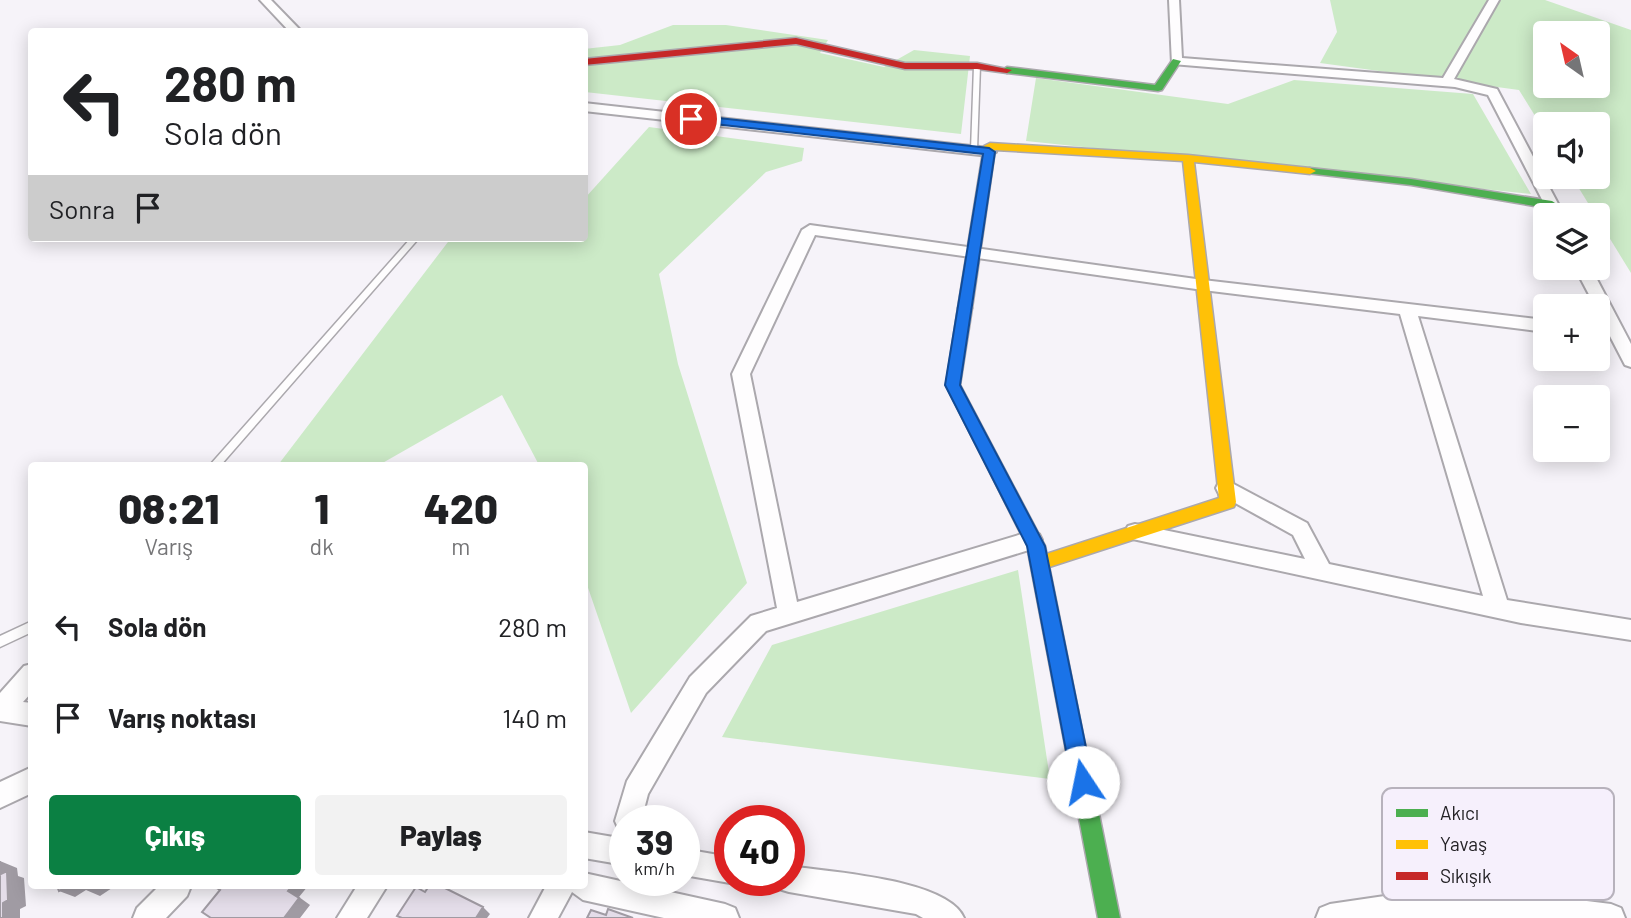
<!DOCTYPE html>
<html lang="tr">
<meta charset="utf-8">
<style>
:root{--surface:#fff;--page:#f2f2f2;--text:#202124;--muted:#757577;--accent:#0b8043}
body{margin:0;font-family:Barlow,sans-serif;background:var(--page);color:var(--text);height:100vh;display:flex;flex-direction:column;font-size:26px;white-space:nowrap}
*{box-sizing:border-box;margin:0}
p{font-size:23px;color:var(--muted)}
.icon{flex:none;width:38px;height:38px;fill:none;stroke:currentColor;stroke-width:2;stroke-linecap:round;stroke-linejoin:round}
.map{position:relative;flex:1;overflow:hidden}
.drawer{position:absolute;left:28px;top:462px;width:560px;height:427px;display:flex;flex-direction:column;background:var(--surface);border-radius:7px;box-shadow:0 4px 18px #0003}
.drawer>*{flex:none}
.top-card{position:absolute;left:28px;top:28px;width:560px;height:214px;border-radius:7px;box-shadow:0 4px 18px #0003;background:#fff;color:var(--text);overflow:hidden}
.needle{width:46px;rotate:326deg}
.fabs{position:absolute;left:1533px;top:21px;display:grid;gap:14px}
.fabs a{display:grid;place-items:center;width:77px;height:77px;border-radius:7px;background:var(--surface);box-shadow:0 4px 18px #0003;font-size:35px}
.speed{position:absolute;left:609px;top:805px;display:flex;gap:14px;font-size:35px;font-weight:700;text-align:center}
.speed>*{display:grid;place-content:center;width:91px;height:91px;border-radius:50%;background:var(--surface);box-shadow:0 4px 18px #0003;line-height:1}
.speed small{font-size:18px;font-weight:400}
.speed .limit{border:10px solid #d22;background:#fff;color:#111}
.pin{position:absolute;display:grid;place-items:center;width:60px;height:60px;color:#fff;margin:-30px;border:4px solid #fff;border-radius:50%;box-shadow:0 2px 7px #0007}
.me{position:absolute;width:77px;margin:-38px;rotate:349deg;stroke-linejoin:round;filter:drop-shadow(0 0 5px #0008)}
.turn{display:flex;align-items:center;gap:24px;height:147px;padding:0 21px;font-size:32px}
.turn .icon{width:91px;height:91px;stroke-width:2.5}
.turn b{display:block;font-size:49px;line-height:60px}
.then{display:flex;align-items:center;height:66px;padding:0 21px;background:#0003;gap:14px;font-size:26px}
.eta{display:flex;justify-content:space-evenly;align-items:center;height:119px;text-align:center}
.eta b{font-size:42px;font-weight:800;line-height:49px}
.cta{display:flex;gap:14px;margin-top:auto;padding:14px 21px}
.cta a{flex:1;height:80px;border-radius:7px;background:var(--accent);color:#fff;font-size:28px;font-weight:800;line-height:80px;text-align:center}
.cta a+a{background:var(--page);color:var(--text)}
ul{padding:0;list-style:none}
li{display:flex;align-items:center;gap:21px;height:91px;padding:0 21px}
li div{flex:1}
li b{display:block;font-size:26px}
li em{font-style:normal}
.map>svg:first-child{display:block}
</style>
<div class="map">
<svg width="1631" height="918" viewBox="0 0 1631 918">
<rect width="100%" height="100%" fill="#f6f3f9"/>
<!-- green -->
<path fill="#cceac7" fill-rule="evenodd" d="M1330 0H1545L1631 30V273L1572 177H1598V124H1545V132L1519 90 1320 63 1337 32ZM1545 33H1598V86H1545Z
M673 25H726L828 40 820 53 884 67 914 50 970 56 961 134 585 92 584 49 620 45Z
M1036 78 1228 104 1294 80 1473 94 1531 194 1026 141Z
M649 127 804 148 802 161 766 172 659 274 678 364 747 583 631 713 585 579 584 466 539 465 502 395 379 465H278L451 238H584L585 198Z
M1018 570 1050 779 722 737 772 645Z"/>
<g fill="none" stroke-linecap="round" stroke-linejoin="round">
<!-- lane casing -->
<g stroke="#aba8ad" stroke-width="3">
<path id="lane" d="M977 64 980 66 977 150 974 152 971 150 974 66Z
M411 238H419L220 466H209Z
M32 621V632L0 647V636Z"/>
</g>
<!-- street casing -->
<g stroke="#aba8ad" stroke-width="4">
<path id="street" d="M260 0H271L302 32H290Z
M1169 0H1179L1182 58 1443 78 1489 0H1499L1454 79 1497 89 1564 215H1550L1488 95 1455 87 1172 64Z
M584 103 989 148 996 152 989 156 584 111Z
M810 225 1203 280 1545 320V332L1418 316 1507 600 1631 620V640L1521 623 1128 538 1125 532 1128 526 1135 524 1305 559 1293 535 1219 494 1216 488 1219 482 1226 480 1307 523 1329 564 1483 596 1400 314 1203 290 815 235 750 374 797 602 1032 531 1039 534 1042 540 1039 546 1032 549 766 631 706 693 648 794 641 821H625V833L619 830 615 821 627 781 690 677 751 616 777 608 732 374 802 230Z
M1575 268H1591L1631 344V367L1625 365 1598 313V306H1595Z
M32 664V692L23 702 32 703V726L0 721V693L24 666Z
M32 767V793L0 808V782Z
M584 832 625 839V865L584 858Z
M684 849 730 857V880H738L730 883 684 875Z
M789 866C829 872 948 879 964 918H923L916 914 789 892 779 889 776 880H789Z
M584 873 725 904 735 908 739 918H664L583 900 572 892 558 918H529L546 886H584Z
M159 886H191L187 896 166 918H133L137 908Z
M357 886H387L367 918H337Z
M1405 893 1530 894 1611 904 1621 908 1625 918H1316L1320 908 1330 904Z"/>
</g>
<!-- fast casing -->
<g stroke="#aba8ad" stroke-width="3">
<path id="fast" d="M1173 59 1181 61 1162 90 1158 91 1007 73 1002 70 1007 67 1155 85Z
M1310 168 1411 179 1552 201 1558 205 1552 209 1411 185 1306 173V169Z
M965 304 972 308 960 385 1045 546 1120 918H1098L1027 546 946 385 958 308Z"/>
</g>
<!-- slow casing -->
<g stroke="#aba8ad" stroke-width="3">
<path id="slow" d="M990 143 1188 155 1310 168 1316 171 1310 174 1194 162 1236 502 1234 507 1040 570 1034 568 1031 563 1034 558 1219 498 1183 161 995 150 972 308 965 312 958 308 984 146Z"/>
</g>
<!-- jam casing -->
<g stroke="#aba8ad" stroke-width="3">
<path id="jam" d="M796 38 905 63H977L1012 70 1007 73 977 69H905L796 44 584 65V59Z"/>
</g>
<!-- lane -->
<use href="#lane" fill="#fefdfe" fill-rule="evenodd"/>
<!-- street -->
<use href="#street" fill="#fefdfe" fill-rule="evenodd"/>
<!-- fast -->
<use href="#fast" fill="#4caf50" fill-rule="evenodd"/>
<!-- slow -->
<use href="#slow" fill="#ffc107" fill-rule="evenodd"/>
<!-- jam -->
<use href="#jam" fill="#c62828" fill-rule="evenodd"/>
</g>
<!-- shaded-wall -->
<path fill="#a09ba3" d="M0 861 17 868 18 876 24 878 26 906 20 909V918H3Z
M67 886H115L100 896 86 890 75 897 59 891Z
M292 886H308L299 897 310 905 300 918H284L288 891Z
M483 907 490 914 487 918H476Z"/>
<!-- building -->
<path fill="#e4dde9" stroke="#a09ba3" stroke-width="2" d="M0 861 1 874 7 871 8 900 3 903V918H0Z
M57 886H67L59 891Z
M216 886H292L288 891 299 898 284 918H211L202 912 220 890 215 887Z
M429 886H441L483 907 476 918H402L397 916 416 887 425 892Z
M608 909 633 918H587L591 910 606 915Z"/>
<!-- route -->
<path fill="#1a73e8" stroke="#114b97" stroke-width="2" d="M691 115 989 148 995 152 960 385 1045 546 1093 782 1090 789 1083 792 1075 789 1072 782 1027 546 945 385 983 154 687 121V116Z"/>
<!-- legend -->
<rect x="1382" y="788" width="232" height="112" rx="10" fill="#f6f0fc" stroke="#b7b2bc" stroke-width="2"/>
<rect x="1396" y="809" width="32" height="8" fill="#4caf50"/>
<rect x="1396" y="840" width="32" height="9" fill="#ffc107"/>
<rect x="1396" y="872" width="32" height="8" fill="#c62828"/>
<g font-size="19" fill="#232125">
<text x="1440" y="820">Akıcı</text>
<text x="1440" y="851">Yavaş</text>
<text x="1440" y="883">Sıkışık</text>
</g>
</svg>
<div class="fabs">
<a><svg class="needle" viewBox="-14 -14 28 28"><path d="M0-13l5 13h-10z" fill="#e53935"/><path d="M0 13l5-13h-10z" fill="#757577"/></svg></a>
<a><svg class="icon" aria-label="sound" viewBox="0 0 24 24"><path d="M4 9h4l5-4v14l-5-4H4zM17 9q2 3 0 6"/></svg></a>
<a><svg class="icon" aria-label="layers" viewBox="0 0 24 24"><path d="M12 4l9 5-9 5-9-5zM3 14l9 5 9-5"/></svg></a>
<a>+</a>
<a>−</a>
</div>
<div class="speed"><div>39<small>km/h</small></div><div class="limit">40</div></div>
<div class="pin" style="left:691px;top:119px;background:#d93025"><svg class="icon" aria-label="arrive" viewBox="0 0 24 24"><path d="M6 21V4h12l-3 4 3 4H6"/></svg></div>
<svg class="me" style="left:1083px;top:782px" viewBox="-20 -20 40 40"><circle r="19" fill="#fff"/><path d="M0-13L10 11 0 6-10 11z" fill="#1a73e8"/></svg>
<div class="top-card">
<div class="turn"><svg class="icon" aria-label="left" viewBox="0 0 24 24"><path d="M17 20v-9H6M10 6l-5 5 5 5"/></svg><div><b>280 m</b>Sola dön</div></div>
<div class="then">Sonra<svg class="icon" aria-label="arrive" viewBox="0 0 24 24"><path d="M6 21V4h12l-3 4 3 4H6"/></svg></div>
</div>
<section class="drawer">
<div class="eta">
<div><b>08:21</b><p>Varış</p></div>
<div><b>1</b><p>dk</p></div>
<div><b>420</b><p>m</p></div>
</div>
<ul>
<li><svg class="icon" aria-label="left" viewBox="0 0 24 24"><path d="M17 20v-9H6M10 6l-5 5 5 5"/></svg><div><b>Sola dön</b></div><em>280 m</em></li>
<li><svg class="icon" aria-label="arrive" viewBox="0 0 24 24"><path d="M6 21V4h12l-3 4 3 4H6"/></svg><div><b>Varış noktası</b></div><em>140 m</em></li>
</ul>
<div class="cta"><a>Çıkış</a><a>Paylaş</a></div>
</section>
</div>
